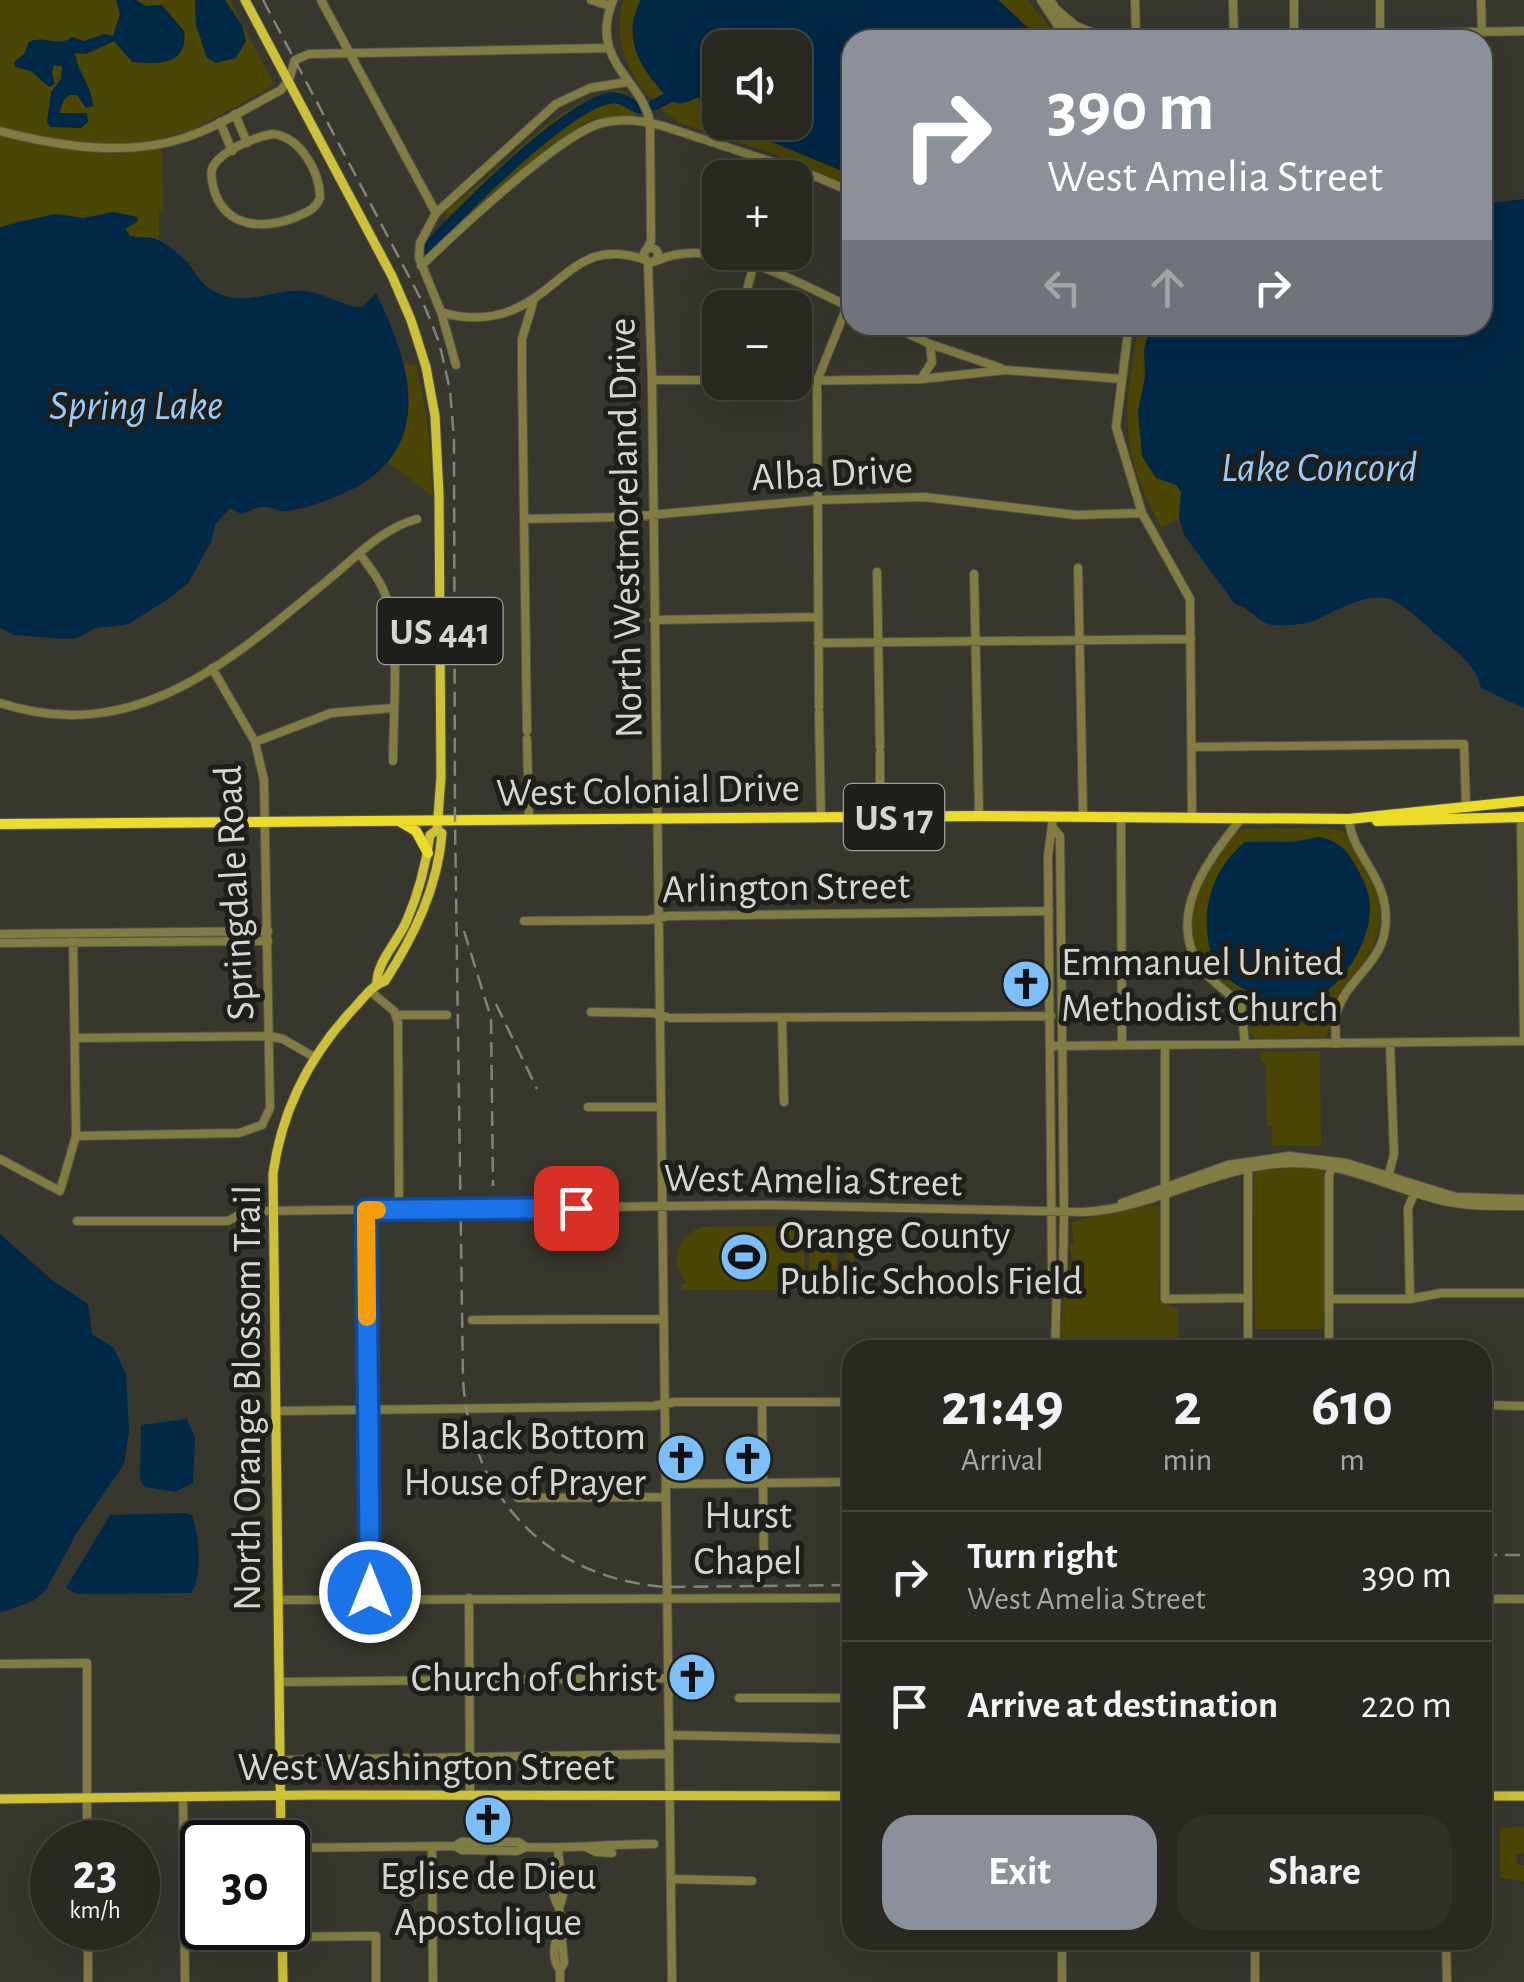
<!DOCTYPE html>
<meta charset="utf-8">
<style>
:root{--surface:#292922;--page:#31312a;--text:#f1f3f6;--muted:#a5a6a5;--line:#454540;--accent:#8c9099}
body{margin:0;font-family:"Alegreya Sans",sans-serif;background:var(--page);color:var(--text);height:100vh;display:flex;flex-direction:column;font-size:38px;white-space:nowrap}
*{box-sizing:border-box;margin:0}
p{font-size:32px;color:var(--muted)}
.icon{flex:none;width:55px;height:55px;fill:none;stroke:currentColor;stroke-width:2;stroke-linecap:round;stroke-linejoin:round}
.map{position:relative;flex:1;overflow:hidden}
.drawer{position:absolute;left:842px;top:1340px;width:650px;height:610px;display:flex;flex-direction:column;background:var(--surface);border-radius:30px;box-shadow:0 10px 40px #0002,0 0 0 2px var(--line)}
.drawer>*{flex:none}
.hud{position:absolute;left:842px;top:30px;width:650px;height:305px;border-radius:30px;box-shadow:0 10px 40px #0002,0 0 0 2px var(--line);background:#8c9099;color:#fff;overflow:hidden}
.fabs{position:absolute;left:702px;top:30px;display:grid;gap:20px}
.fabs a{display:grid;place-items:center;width:110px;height:110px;border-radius:20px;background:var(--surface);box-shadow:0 10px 40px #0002,0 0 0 2px var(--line);font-size:50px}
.speed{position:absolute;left:30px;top:1820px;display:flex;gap:20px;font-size:50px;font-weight:700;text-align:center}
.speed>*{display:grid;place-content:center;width:130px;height:130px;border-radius:50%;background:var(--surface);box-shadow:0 10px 40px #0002,0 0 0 2px var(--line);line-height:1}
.speed small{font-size:25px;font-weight:400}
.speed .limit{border:5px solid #111;border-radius:15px;background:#fff;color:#111}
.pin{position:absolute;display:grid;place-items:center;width:85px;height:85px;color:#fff;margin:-42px;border-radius:20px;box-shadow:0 5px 15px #0006}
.me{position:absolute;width:110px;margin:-55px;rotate:0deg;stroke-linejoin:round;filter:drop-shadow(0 0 8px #0008)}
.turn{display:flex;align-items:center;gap:35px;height:210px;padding:0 40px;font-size:45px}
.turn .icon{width:130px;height:130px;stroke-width:2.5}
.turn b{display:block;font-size:70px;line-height:85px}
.lanes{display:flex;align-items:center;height:95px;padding:0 40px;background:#0003;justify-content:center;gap:50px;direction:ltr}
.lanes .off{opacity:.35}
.eta{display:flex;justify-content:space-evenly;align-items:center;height:170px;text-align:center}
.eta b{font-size:60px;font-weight:700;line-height:70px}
.button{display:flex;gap:20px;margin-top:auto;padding:20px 40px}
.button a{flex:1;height:115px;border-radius:30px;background:var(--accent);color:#fff;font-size:40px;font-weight:700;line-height:115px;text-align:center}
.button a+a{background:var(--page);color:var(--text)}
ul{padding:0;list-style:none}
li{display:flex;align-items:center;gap:30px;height:130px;padding:0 40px;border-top:2px solid var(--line)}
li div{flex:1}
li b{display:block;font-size:38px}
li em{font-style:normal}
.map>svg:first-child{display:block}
</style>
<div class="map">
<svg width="1524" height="1982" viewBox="0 0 1524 1982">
<rect width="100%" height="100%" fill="#37372e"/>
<!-- green -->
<path fill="#4c4604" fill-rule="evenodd" d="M0 0H230L273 83 264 91 192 130 162 138 163 210 159 211V240L130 236 125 229 136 223 114 212 83 218 63 214 17 221 0 227Z
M624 0H641C625 31 635 54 654 80 660 88 665 100 676 103 684 104 691 100 698 97L707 121 713 125 777 144 852 175V187L784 158 682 124C641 99 607 49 624 0Z
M998 0H1028L1059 40H1041Z
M619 90 626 92 637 107 636 115 592 119 580 126 445 237 446 211C464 196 483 181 501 165 538 132 568 100 619 90Z
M1138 325H1233L1190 513 1161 527C1116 444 1125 414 1138 325Z
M404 364 416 365C427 409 432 451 432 496L387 461C409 435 413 398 404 364Z
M1244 829C1260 829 1335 826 1344 832 1354 839 1359 852 1365 863 1400 928 1368 955 1336 1010 1331 1019 1331 1029 1325 1037L1260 1039 1251 1036C1247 1026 1250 1015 1245 1005 1235 987 1211 979 1201 960 1179 920 1202 847 1244 829ZM1319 837C1339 841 1349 852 1358 871 1390 933 1351 965 1307 1001 1230 1014 1183 933 1222 868 1229 857 1237 846 1249 842 1261 838 1276 842 1288 841 1298 841 1308 838 1319 837Z
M1320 1051 1321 1146 1272 1145V1126L1267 1125 1266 1063 1261 1062 1260 1052Z
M1297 1167 1319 1169 1324 1173V1329H1255L1253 1176 1258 1171Z
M1152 1205 1159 1206 1162 1212 1159 1302H1171V1307H1178L1179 1350H1058L1067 1269 1074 1263 1069 1247 1074 1242 1071 1224C1081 1216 1133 1211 1152 1205Z
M702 1227 824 1226 838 1230 850 1242C859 1265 849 1284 826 1290H681V1284L687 1283C669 1262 675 1237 702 1227ZM825 1232 844 1244C851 1259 847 1271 833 1281L805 1284 804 1233Z
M809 1240H837V1276H809Z
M1483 1827H1491V1881H1483Z
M1524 1827V1853L1516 1854 1517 1865H1524V1881L1500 1878V1828Z"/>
<!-- water -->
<path fill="#002847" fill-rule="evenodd" d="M116 0H136L146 6 162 5 184 31C189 65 158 65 132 62L114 41 86 54 75 53C77 72 92 85 93 106L86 108 77 95H70L64 100 59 113H87L88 122 81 128 50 127 47 122 51 92 61 79 62 66 54 65 52 73 55 84 49 87 31 71 15 67 14 62 24 54 29 42C44 34 58 48 72 37L84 41 104 34 113 36 120 14Z
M195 0H225L242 25 246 41 236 58 216 63 207 58 196 25Z
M641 0H998L1041 40H852V175L777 144 713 125 707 121 699 97C691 100 684 105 676 103 667 100 664 93 658 87 636 61 623 33 641 0ZM720 48H795V122H720Z
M1524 199V708L1481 688C1477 667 1458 653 1443 640 1428 628 1412 610 1394 601 1368 589 1337 612 1313 621 1302 625 1286 626 1274 625 1258 624 1250 607 1235 604L1184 535 1179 517 1181 492 1176 485 1156 478 1142 456 1138 412 1145 376 1144 349 1151 325H1482L1483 204Z
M114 212 137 217 138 221 125 229 130 236C140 239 152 235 160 241 169 246 185 258 190 266 199 278 203 287 217 293 246 307 273 289 302 291 324 292 346 308 362 307L376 293C412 366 437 450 345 493 328 500 303 510 285 511 278 512 270 506 263 507 255 507 248 513 241 514L230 508 215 525 212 540 189 582 174 595 129 624 96 628 77 638 63 639 14 635 0 628V227L54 214 83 218Z
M1319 837C1337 841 1344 847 1354 863 1361 875 1370 891 1370 905 1371 942 1342 992 1305 1002 1288 1007 1262 997 1246 990 1219 977 1209 959 1207 930 1204 897 1219 863 1245 842H1294Z
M0 1234 52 1280 88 1304 92 1334 114 1348 126 1374 129 1432 124 1464 76 1534 46 1590 33 1601 0 1613Z
M187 1419 195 1438 193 1483 175 1492 145 1487 140 1480 141 1425Z
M185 1513 192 1515C199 1533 203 1578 191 1593L77 1594 66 1588 110 1515Z"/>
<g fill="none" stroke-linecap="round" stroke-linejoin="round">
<!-- stream -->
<path stroke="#002847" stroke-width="2.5" d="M1292 1002V1015"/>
<!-- river -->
<path stroke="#002847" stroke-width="11" d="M654 105 681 91
M427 249C456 215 569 103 611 98 621 96 630 105 639 108"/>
<!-- minor casing -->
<g stroke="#54544b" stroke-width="10">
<path id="minor" d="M321 0 436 213
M591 0 610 6
M613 0C588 62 642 78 650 123L651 241 647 249
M1041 0 1067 40
M1050 0 1077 40
M1135 0 1136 38
M1233 0 1234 36
M1294 0V35
M1380 0V34
M1481 0 1482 32
M1055 8 1076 26 1101 36
M1084 40 1524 31
M235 114 247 143
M220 122 232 151
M0 131C58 146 125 157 184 138 218 127 250 106 281 90L289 80 295 60 309 54 609 48
M272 134C300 136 320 172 320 198 315 210 307 212 296 217 266 229 228 229 215 193 213 186 210 177 212 169 219 151 255 137 272 134Z
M644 255a7 7 0 1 1 14 0a7 7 0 1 1-14 0Z
M656 261C713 233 800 284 852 308
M648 262 652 380 672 1982
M421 266C454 234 562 132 602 123 621 118 644 121 663 126L812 175 852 192
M742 308 754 264
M441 312C473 322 505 318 533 299 572 273 589 240 646 260
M890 325 930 344 1001 368
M1129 325 1116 427 1142 513 1190 599 1192 818
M456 365 441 312 419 258 420 243 436 213 556 104 590 88 627 82
M921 379 932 362 930 344
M652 380H720
M795 381 921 379 1006 370 1122 379
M524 519 627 517 817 500 924 497 1076 515 1142 513
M360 554C369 567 380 579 385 594 401 637 393 713 393 761
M1078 568 1082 759
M877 572 880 747
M974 574 978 756
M654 620 818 617
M818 643 1191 639
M0 703C135 747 230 661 328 580 355 558 382 528 417 519
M819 707 817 381 852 294
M819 712 821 817
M527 731 522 373V339L534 299
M527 739 529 820
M255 742 331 713 393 708
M1192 747 1464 744 1466 806
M880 753V802L884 817
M978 760 979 816
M1082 763 1083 817
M1053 817 1048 856 1052 1273 1057 1284
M1121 817 1122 1046
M1241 819C1208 859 1165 916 1201 968 1212 983 1229 992 1241 1005L1245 1044
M1053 828 1060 836 1064 1211 1063 1272 1057 1284 1055 1350
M524 921 648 920 668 916 1049 911
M0 934 268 931
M0 943 268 941
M370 991 394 1011 398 1023 399 1210
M591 1012 653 1013 670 1018 1051 1016
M397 1015H447
M782 1018 784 1102
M75 1038 269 1036 283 1039 314 1057
M1336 1044C1336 1033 1334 1022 1337 1012 1346 980 1380 965 1385 930 1392 877 1351 857 1349 819
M1051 1046 1524 1041 1521 817
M588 1107H661
M76 1136 239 1133 262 1125 270 1108 264 780 255 742 212 668
M0 1159 60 1191 76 1136 73 933
M1388 1177 1394 1154 1390 1043
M1165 1187V1046
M1165 1194V1299L1248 1298
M1122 1203 1228 1165 1289 1156 1346 1163 1456 1197 1524 1199
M366 1210 370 1600
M77 1221H228L246 1211 770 1205 1084 1212C1156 1208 1219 1164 1292 1163 1344 1162 1391 1188 1440 1200 1468 1207 1496 1206 1524 1206
M1329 1299H1410L1441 1293H1524
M1410 1299 1408 1208 1415 1192
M472 1320 663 1319
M1248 1350V1166
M1329 1350V1176L1332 1166
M762 1402 764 1569
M1482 1405 1524 1406
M275 1411 653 1406 675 1402H852
M666 1484 852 1482
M518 1498 666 1497
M469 1598 470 1796
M1482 1599H1524
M278 1600 852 1598
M0 1664 87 1663V1842
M279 1682 668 1678
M739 1698H852
M669 1735 852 1739
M280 1760 669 1754
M183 1797 185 1982
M461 1842H518L526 1847 517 1851 462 1850 455 1846Z
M432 1847 433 1982
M526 1847C570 1849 610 1844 654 1844
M288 1848 455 1846
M558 1848C558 1868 569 1889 559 1907L564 1963 560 1970V1982
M588 1848 596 1852 612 1853
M558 1872C551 1882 552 1897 559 1907
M671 1879 752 1881
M88 1928V1982
M559 1934C553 1945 552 1960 560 1970
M282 1937 376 1936V1982
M1062 1940V1982
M1255 1940V1982
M1446 1940 1447 1982"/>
</g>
<!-- major casing -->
<g stroke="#54544b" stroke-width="11">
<path id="major" d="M245 0 392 276 411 320 426 367 435 416 439 495 441 777 437 830 442 833C438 887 414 936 385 981 373 985 365 996 356 1006 310 1054 282 1108 273 1174L281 1842
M377 983C376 963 399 940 407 920 419 892 426 865 430 835L437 830
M1482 1796H1524
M0 1799 313 1795 852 1796
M282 1928 283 1982"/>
</g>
<!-- highway casing -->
<g stroke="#54544b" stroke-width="12">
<path id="highway" d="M399 821 416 831 428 853
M1377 821 1524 817
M0 824 979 816 1349 819 1524 801"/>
</g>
<!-- minor -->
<use href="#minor" stroke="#817d42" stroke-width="8"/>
<!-- major -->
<use href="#major" stroke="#cdc137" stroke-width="9"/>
<!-- highway -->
<use href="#highway" stroke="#eadc28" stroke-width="10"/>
<!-- rail -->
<path stroke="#83837c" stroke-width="2.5" stroke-dasharray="15 8" stroke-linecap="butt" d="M263 0 425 307 439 342 450 390 454 440 455 820 463 1379C470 1497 548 1579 667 1587L852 1585
M464 931 491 1018 493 1186
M496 1004 537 1089
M1482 1555H1524"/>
</g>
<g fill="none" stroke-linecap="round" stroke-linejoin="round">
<!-- route casing -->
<g stroke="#114b97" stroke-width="25">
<path id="route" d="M370 1592 366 1210 576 1208"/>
</g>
<!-- route -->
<use href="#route" stroke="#1a73e8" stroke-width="18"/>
<!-- slow -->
<path stroke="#f59e0b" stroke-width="18" d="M367 1317 366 1210H377"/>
</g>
<!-- icons -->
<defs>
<g id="church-disc" transform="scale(2.5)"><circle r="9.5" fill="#7cbef9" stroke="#1e1e1a"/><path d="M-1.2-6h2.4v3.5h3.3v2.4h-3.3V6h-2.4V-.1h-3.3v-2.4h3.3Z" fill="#111"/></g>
<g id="stadium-disc" transform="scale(2.5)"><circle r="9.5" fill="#7cbef9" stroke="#1e1e1a"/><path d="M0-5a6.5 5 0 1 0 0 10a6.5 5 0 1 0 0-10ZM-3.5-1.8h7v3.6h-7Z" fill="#111"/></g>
</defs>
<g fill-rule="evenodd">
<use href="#church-disc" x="1026" y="984"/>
<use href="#stadium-disc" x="744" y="1257"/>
<use href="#church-disc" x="681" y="1458"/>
<use href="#church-disc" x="748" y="1459"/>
<use href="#church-disc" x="692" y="1677"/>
<use href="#church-disc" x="488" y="1820"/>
</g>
<g text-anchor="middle" stroke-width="10" stroke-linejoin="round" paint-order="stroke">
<!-- shield labels -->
<g fill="#1e1e1a" stroke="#9f9f9a" stroke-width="2.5">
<rect x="377.5" y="598" width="125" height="66" rx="8"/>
<rect x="844" y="784" width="100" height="66" rx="8"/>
</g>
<g font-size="38" font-weight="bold" fill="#d6d6d1">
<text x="440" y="644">US 441</text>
<text x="894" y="830">US 17</text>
</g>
<!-- street labels -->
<g font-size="40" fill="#d6d6d1" stroke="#1e1e1a">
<text transform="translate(832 472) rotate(-3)" y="14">Alba Drive</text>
<text transform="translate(624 528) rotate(-91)" y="14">North Westmoreland Drive</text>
<text transform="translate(648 789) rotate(-1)" y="14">West Colonial Drive</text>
<text transform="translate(786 886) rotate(-1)" y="14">Arlington Street</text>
<text transform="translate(233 893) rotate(-93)" y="14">Springdale Road</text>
<text transform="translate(813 1179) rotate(1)" y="14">West Amelia Street</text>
<text transform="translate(246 1398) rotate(-90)" y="14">North Orange Blossom Trail</text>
<text x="426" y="1780">West Washington Street</text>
</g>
<!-- poi labels -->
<g font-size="40" fill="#d6d6d1" stroke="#1e1e1a" text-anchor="start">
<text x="1061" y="975">Emmanuel United<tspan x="1061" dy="46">Methodist Church</tspan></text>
<text x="779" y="1248">Orange County<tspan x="779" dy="46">Public Schools Field</tspan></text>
<text x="646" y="1449" text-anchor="end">Black Bottom<tspan x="646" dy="46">House of Prayer</tspan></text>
<text x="748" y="1528" text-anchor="middle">Hurst<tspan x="748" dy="46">Chapel</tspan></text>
<text x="657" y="1691" text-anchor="end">Church of Christ</text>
<text x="488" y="1889" text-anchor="middle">Eglise de Dieu<tspan x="488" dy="46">Apostolique</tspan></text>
</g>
<!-- water labels -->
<g font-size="42" font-style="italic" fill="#96cbfc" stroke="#1e1e1a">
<text x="136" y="419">Spring Lake</text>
<text x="1319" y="481">Lake Concord</text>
</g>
</g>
</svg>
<div class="fabs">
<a><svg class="icon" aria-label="sound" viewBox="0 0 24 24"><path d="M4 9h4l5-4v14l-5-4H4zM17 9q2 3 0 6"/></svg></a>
<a>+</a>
<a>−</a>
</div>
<div class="speed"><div>23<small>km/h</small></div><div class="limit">30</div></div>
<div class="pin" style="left:576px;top:1208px;background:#d93025"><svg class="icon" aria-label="arrive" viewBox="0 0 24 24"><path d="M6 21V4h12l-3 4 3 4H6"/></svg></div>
<svg class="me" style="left:370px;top:1592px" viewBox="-20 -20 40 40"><circle r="17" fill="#1a73e8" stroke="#fff" stroke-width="3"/><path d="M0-11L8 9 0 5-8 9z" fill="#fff"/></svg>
<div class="hud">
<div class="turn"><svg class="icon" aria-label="right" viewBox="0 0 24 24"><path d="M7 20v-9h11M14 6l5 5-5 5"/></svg><div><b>390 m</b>West Amelia Street</div></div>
<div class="lanes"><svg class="icon off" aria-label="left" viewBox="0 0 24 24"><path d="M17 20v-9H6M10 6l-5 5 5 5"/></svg><svg class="icon off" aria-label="ahead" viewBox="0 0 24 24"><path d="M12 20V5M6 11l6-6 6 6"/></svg><svg class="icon" aria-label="right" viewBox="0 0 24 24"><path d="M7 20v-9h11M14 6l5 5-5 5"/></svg></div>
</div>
<section class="drawer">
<div class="eta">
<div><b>21:49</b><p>Arrival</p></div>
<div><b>2</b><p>min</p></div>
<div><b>610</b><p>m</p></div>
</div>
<ul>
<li><svg class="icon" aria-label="right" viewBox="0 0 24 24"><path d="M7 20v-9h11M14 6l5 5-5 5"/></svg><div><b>Turn right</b><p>West Amelia Street</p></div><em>390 m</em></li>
<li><svg class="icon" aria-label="arrive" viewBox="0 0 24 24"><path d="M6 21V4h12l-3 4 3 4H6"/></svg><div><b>Arrive at destination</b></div><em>220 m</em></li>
</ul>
<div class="button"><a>Exit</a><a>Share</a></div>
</section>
</div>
